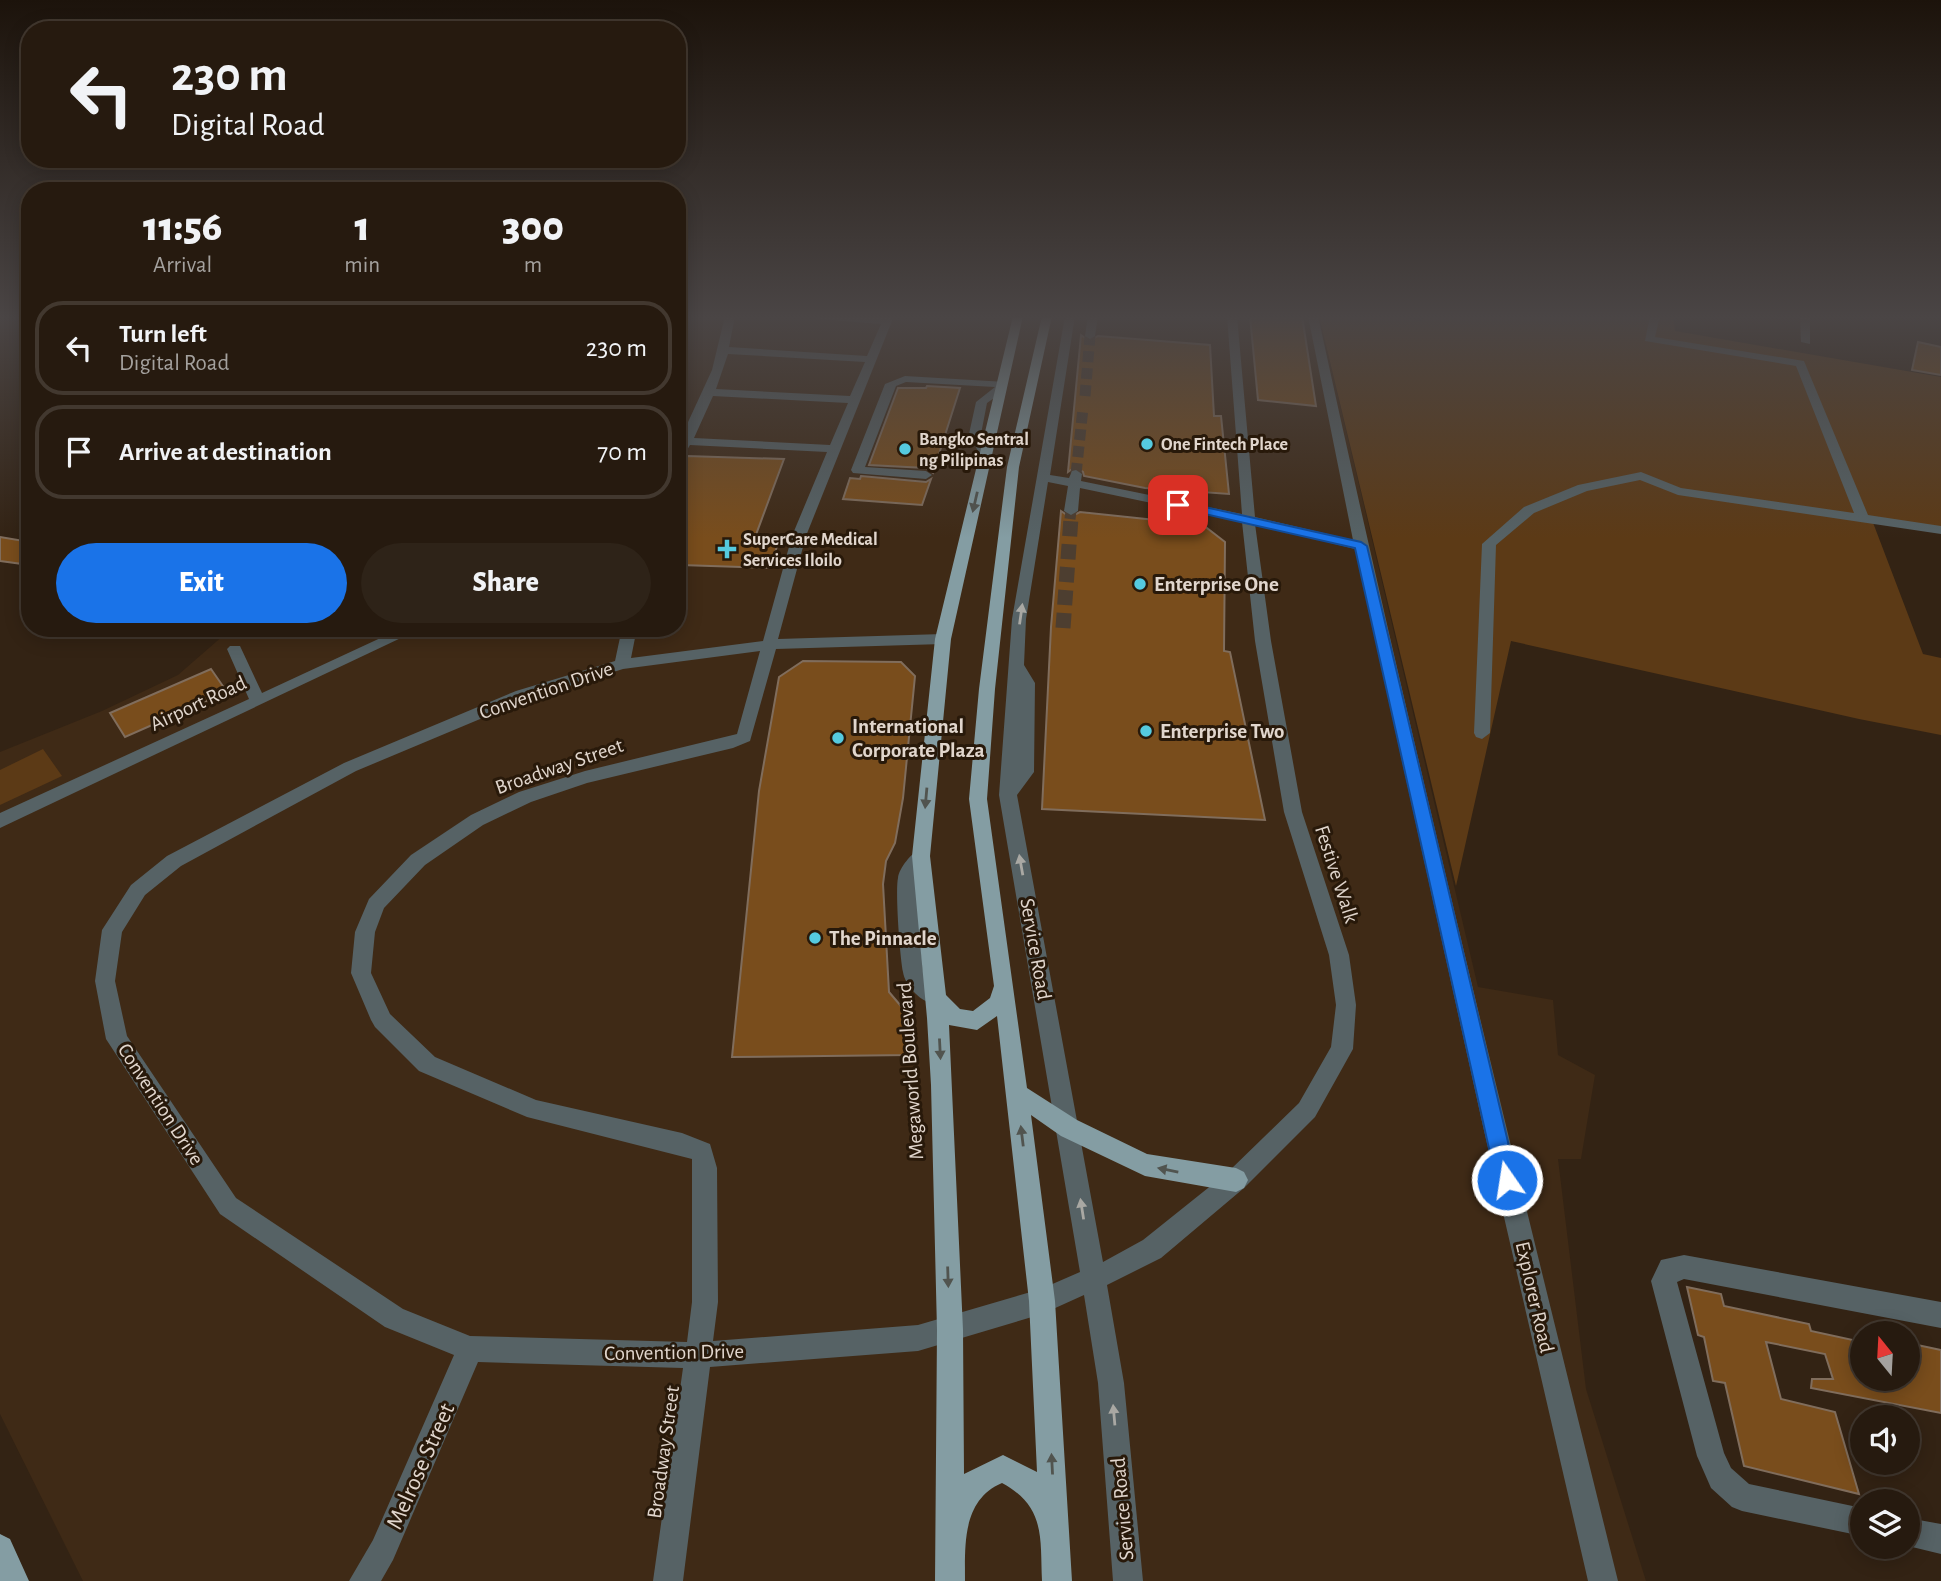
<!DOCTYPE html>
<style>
:root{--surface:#261a0f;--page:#2e2318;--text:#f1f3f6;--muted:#a4a19e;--line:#42382f;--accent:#1a73e8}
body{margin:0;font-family:"Alegreya Sans",sans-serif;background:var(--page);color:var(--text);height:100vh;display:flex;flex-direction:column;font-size:26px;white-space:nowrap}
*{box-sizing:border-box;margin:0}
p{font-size:23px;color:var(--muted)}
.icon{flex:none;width:38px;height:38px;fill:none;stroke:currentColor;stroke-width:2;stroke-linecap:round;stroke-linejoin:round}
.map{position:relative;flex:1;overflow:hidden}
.sheet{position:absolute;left:21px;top:182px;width:665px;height:455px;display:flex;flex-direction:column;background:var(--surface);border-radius:28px;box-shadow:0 4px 18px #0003,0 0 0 2px var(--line)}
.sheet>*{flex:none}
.guide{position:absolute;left:21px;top:21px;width:665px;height:147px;border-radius:28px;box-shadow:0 4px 18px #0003,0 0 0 2px var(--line);background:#261a0f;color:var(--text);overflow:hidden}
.needle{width:46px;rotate:342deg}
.fabs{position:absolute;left:1850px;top:1321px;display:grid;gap:14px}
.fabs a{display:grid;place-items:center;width:70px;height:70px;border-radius:50%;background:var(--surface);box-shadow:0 4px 18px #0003,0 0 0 2px var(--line);font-size:35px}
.pin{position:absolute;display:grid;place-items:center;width:60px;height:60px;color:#fff;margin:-30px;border-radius:14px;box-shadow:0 4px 10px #0006}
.me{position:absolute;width:77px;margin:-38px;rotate:347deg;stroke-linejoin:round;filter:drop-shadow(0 0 5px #0008)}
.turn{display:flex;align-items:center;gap:24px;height:147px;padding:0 35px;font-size:32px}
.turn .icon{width:91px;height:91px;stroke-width:2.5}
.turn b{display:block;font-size:49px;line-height:60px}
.eta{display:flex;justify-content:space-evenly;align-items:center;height:119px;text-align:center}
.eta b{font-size:42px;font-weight:800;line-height:49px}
.cta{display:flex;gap:14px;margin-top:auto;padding:14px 35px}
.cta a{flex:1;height:80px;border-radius:42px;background:var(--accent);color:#fff;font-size:28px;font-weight:800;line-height:80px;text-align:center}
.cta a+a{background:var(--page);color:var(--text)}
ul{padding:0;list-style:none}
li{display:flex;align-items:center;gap:21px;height:94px;margin:0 14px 10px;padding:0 21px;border:4px solid var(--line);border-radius:28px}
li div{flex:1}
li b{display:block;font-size:26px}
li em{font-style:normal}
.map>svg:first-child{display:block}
</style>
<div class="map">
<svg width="1941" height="1581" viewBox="0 0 1941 1581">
<rect width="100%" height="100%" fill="#332314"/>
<!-- built -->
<path fill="#3f2a16" d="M677 316H1319L1478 987 1553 1000 1558 1055 1595 1075 1581 1159H1558L1586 1389 1646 1581H83L0 1414V752L102 711 178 675 232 628H677Z"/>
<!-- green -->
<path fill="#5c3a16" d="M1319 316H1395L1422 321 1424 316H1673L1675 331 1941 377V532L1872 520 1923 654 1941 658V735L1859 719 1511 641 1456 886Z
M43 749 62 776 0 805V770Z"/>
<!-- building -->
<path fill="#794d1c" stroke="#806d5c" stroke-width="2" d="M1250 316H1302L1316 406 1258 400Z
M1081 335 1089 341 1098 336 1210 345 1214 416H1221L1229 494 1145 488 1084 476 1083 472 1075 467 1068 472Z
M1918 342 1941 347V375L1912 370Z
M927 386 960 388 933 473 926 468 869 465 898 388H926Z
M687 456 784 459 754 540H779L770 568 681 565 677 557V463L683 461Z
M861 476 926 482 931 479 922 505 843 499 850 478 860 479Z
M1061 511 1070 517 1080 512 1203 525 1225 542 1224 651 1230 652 1265 820 1042 809 1051 627Z
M0 537 30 542V565L0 561Z
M803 661 901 662 915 676 903 798 895 843 886 861 883 884 889 992 906 1012 909 1055 732 1057 759 791 779 677Z
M211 669 227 692 125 737 110 713Z
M1687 1287 1721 1294 1724 1306 1809 1324 1811 1331 1862 1342V1379H1908V1343L1941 1350V1413L1811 1388 1812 1379H1833L1825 1354 1766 1342 1781 1399 1835 1412 1859 1494 1744 1466 1725 1383 1713 1381 1704 1337 1698 1335Z"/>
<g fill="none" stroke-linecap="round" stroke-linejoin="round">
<!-- minor-tunnel-far1 -->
<path stroke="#4d3e30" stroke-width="11" stroke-dasharray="11 6" stroke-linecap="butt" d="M1085 396 1090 336
M1076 474 1083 408
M1070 519 1071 511"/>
<!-- minor-tunnel -->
<path stroke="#4d3e30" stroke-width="15" stroke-dasharray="15 8" stroke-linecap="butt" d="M1063 628 1071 518"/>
<!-- minor -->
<path fill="#566265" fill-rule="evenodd" d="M725 316H735L729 347 867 356 881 324 819 319 814 316H894L806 536 778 639 943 634 951 639 943 644 776 649 750 741 733 748 587 783 531 802 483 825 425 865 384 908 375 932 371 973 390 1014 435 1057 536 1100 682 1133 710 1144 717 1168 718 1302 713 1341 918 1325 1041 1289 1080 1272 999 795 1012 619 1065 316H1075L1050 475 1069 478 1072 471 1076 470 1082 474 1081 481 1242 514 1227 316H1237L1255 517 1353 540 1308 316H1318C1410 740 1514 1160 1618 1581H1588L1483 1126 1355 549 1255 524 1271 641 1302 812 1349 955 1356 1005 1353 1049 1315 1117 1244 1188 1161 1258 1107 1285 1124 1383 1143 1581H1113L1098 1383 1084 1295 1042 1314 918 1351 710 1367 683 1581H653L683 1368 478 1362 393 1560 381 1581H349L373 1540 454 1355 385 1327 220 1214 106 1039 95 981 102 930 131 885 167 856 344 763 516 691 615 661 622 628H637L631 658 763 641 792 536 827 452 690 445 681 460 677 461V446L712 370ZM728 354 865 362 850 396 716 389ZM713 396 848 403 830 445 694 438ZM1048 482 1068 486 1064 511 1071 515 1078 511 1080 488 1242 522 1255 641 1284 812 1329 955 1336 1005 1331 1047 1299 1103 1228 1172 1143 1240 1103 1262 1017 795 1034 772 1035 683 1024 665 1026 619ZM760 651 737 734 585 771 519 792 471 815 411 855 369 899 355 932 351 973 371 1020 375 1027 419 1071 527 1117 692 1159V1302L687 1342 470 1336 403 1309 236 1198 127 1036 115 981 122 932 145 895 181 866 356 771 528 699 623 669Z
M1088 316H1098L1095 336 1090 339 1085 336Z
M1650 316H1660L1655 337 1804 361 1868 515 1941 526V534L1678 495 1640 480 1587 491 1534 513 1496 545 1490 733 1482 739 1476 737 1474 733 1482 544 1524 507 1578 485 1641 472 1681 488 1854 513 1796 366 1645 341Z
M1800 316H1810V344L1801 342Z
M905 376 1006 382 1004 391 987 403 981 434 992 456 990 459H982L969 434 976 402 995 387 906 382 896 386 865 467 926 471 932 475 926 479 853 473 851 470 885 384Z
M402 628H422L0 828V813L249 699 227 649 230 646H240L262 693Z
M921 849 928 851 930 856 916 878 923 971 944 997 941 1003C927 1009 905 987 903 972 900 957 895 891 898 878 899 868 912 852 921 849Z
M1684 1255 1941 1302V1328L1684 1279 1677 1282 1724 1453 1731 1468 1749 1484 1862 1508V1536L1742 1511 1732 1507 1711 1488 1697 1456 1651 1281 1661 1260Z
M1908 1518 1941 1524V1554L1908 1546Z"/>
<!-- major -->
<path fill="#849da3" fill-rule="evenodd" d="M1013 316H1023L951 639 930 856 946 995 960 1009 973 1011 990 998 994 986 969 799 979 689 1007 467 1042 316H1052L1019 467 995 689 987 799 1027 1088 1077 1120 1147 1154 1236 1168 1244 1172 1248 1180 1244 1188 1236 1192 1145 1176 1061 1136 1031 1115 1055 1301 1072 1581H1042C1040 1538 1046 1507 1002 1483 962 1500 965 1545 965 1581H935L937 1330 931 1085 927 1018 912 856 935 639ZM997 1016 1029 1301 1037 1472 1003 1455 964 1474 963 1330 949 1025 977 1030Z
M0 1534 10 1539 29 1581H0Z"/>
</g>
<!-- one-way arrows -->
<defs><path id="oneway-solid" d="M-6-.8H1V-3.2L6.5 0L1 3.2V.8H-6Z" transform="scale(1.75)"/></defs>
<g fill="#51544f">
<use href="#oneway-solid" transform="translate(975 502) rotate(103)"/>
<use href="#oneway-solid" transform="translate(926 798) rotate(95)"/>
<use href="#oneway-solid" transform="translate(940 1049) rotate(87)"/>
<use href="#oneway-solid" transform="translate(1022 1136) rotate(-97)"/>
<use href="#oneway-solid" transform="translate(1168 1170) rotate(-169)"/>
<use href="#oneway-solid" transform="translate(948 1277) rotate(88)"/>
<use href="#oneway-solid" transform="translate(1052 1464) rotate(-93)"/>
</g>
<g fill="#a9a8a3">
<use href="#oneway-solid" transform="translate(1021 614) rotate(-82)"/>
<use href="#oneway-solid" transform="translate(1021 865) rotate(-100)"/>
<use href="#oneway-solid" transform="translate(1082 1209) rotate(-99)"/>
<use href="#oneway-solid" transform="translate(1114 1415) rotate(-95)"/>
</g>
<!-- sky -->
<linearGradient id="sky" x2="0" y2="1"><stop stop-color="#1c130b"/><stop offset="0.59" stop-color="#4a4545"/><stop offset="1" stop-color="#4a4545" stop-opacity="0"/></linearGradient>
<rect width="1941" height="538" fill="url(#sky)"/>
<!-- route -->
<path fill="#1a73e8" stroke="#114b97" stroke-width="2" d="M1178 501 1361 542 1367 546 1517 1180 1514 1187 1507 1190 1499 1187 1496 1180 1355 548 1174 507V502Z"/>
<!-- markers -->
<g fill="#55cadf" stroke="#28190a" stroke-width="2.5">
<circle cx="1147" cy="444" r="7"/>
<circle cx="905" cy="449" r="7"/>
<path d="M723.5 538.5h7v7h7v7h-7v7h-7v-7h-7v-7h7z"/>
<circle cx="1140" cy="584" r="7"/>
<circle cx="1146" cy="731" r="7"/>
<circle cx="838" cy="738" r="7"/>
<circle cx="815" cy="938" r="7"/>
</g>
<g text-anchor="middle" stroke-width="6" stroke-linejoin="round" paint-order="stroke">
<!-- far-poi labels -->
<g font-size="18" font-weight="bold" fill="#e1d6cd" stroke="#28190a" text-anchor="start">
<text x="919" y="445">Bangko Sentral<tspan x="919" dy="21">ng Pilipinas</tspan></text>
<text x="1161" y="450">One Fintech Place</text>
<text x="743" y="545">SuperCare Medical<tspan x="743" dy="21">Services Iloilo</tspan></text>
</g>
<!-- poi labels -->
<g font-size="21" font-weight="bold" fill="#e1d6cd" stroke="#28190a" text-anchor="start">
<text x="1154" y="591">Enterprise One</text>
<text x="852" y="733">International<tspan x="852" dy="24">Corporate Plaza</tspan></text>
<text x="1160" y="738">Enterprise Two</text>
<text x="829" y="945">The Pinnacle</text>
</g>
<!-- street labels -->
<g font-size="21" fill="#e1d6cd" stroke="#28190a">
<text transform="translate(546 690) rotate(-19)" y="7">Convention Drive</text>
<text transform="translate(198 703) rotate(-25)" y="7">Airport Road</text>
<text transform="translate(559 766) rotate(-19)" y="7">Broadway Street</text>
<text transform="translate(1337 874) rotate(72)" y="7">Festive Walk</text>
<text transform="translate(1036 949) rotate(80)" y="7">Service Road</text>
<text transform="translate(910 1071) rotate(-94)" y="7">Megaworld Boulevard</text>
<text transform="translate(161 1104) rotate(57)" y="7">Convention Drive</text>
<text transform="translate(1535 1297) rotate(77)" y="7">Explorer Road</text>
<text transform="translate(674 1352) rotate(-1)" y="7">Convention Drive</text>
<text transform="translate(663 1452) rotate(-82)" y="7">Broadway Street</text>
<text transform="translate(1122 1509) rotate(-95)" y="7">Service Road</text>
</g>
<!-- near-street labels -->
<g font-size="24" fill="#e1d6cd" stroke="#28190a">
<text transform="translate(420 1466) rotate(-66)" y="8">Melrose Street</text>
</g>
</g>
</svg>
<div class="fabs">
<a><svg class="needle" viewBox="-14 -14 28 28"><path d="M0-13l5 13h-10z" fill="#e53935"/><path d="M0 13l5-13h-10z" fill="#a4a19e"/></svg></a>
<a><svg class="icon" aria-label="sound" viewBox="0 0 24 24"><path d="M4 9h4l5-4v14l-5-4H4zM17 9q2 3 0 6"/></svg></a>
<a><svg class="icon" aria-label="layers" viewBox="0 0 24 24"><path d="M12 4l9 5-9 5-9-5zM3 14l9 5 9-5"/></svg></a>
</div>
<div class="pin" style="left:1178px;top:505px;background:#d93025"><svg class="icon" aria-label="arrive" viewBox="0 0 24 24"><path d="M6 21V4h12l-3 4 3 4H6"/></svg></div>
<svg class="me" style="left:1507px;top:1180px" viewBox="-20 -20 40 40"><circle r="17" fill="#1a73e8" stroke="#fff" stroke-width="3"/><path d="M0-11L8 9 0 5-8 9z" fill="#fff"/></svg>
<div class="guide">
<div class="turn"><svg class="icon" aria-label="left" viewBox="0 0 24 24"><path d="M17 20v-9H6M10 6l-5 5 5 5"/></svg><div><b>230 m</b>Digital Road</div></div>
</div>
<section class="sheet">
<div class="eta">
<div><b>11:56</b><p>Arrival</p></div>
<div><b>1</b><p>min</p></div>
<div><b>300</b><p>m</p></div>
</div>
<ul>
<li><svg class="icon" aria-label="left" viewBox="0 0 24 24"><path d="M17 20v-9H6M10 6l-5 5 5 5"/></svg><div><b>Turn left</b><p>Digital Road</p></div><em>230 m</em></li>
<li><svg class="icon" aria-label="arrive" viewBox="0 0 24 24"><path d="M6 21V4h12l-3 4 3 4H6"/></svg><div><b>Arrive at destination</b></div><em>70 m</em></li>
</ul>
<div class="cta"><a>Exit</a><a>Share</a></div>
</section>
</div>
